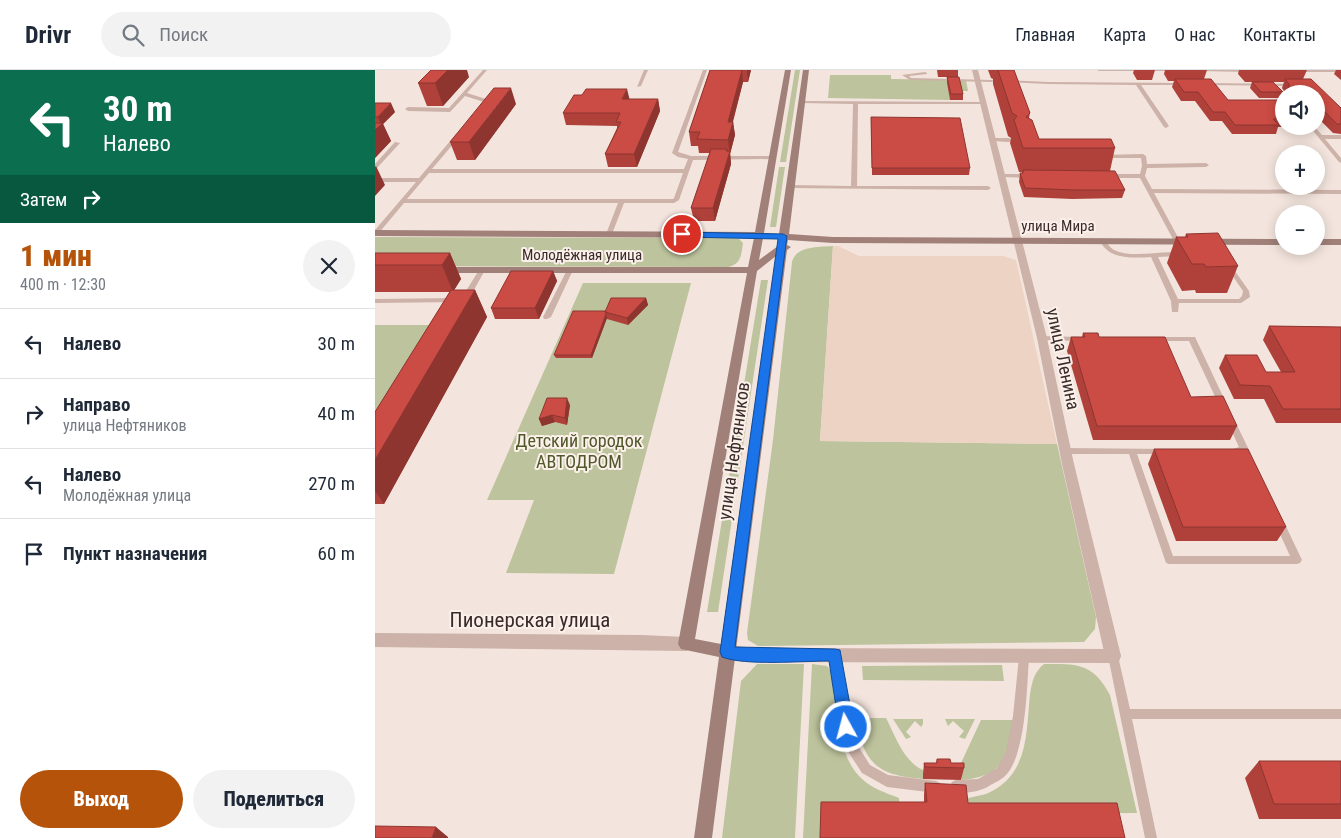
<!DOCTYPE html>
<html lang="ru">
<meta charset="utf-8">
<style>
:root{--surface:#fff;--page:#f2f2f3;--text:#1f2937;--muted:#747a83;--line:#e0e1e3;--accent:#b45309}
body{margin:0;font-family:"Roboto Condensed",sans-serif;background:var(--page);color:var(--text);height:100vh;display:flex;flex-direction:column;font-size:19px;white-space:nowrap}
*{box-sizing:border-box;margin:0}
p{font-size:16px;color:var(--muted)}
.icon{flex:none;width:28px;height:28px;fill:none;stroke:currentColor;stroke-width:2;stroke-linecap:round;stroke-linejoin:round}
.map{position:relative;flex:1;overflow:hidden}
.panel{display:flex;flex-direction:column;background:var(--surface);width:375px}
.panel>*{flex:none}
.guide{background:#0b6e4f;color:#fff;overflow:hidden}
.fabs{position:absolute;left:900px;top:15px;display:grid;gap:10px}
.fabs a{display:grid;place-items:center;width:50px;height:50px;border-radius:50%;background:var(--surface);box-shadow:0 2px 12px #0003;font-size:25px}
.pin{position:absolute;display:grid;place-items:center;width:42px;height:42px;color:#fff;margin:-21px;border:2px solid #fff;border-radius:50%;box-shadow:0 1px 5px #0007}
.me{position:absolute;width:55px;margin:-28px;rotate:353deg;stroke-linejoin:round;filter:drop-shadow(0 0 4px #0008)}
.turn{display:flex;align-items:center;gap:18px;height:105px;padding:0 20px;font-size:22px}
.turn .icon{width:65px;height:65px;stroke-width:2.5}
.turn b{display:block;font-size:35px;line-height:42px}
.then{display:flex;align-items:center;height:48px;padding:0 20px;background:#0003;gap:10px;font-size:19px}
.round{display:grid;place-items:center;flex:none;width:52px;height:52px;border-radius:26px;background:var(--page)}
.head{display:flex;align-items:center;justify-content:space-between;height:85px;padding:0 20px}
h1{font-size:30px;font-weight:800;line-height:38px;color:var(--accent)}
.cta{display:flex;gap:10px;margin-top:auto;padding:10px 20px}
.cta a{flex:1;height:58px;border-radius:30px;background:var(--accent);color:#fff;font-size:20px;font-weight:800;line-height:58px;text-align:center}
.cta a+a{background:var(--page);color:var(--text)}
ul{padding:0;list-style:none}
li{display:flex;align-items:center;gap:15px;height:70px;padding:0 20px;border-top:1px solid var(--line)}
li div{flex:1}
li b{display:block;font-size:19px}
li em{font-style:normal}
header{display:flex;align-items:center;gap:30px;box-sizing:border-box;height:70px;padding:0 25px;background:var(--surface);border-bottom:1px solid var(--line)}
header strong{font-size:24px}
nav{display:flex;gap:28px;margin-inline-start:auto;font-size:18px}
.search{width:350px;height:45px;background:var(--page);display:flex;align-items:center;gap:12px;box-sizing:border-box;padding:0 18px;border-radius:28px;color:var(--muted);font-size:19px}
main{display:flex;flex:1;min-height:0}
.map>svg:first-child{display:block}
</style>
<header>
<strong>Drivr</strong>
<div class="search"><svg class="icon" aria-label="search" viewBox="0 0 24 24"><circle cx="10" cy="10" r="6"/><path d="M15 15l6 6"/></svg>Поиск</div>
<nav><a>Главная</a><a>Карта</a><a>О нас</a><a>Контакты</a></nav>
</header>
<main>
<section class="panel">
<div class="guide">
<div class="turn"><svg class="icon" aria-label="left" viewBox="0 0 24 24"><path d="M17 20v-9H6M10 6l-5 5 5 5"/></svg><div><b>30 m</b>Налево</div></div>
<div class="then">Затем<svg class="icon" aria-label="right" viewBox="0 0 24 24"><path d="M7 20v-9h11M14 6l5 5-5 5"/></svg></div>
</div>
<div class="head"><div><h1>1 мин</h1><p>400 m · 12:30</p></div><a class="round"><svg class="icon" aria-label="close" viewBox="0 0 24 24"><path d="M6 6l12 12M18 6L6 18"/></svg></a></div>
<ul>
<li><svg class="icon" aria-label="left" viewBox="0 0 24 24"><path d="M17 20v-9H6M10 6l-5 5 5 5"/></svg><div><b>Налево</b></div><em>30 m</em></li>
<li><svg class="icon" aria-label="right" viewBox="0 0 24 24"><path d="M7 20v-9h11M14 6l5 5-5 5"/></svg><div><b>Направо</b><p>улица Нефтяников</p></div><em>40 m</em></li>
<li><svg class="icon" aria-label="left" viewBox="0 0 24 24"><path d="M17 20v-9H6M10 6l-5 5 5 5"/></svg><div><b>Налево</b><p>Молодёжная улица</p></div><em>270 m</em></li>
<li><svg class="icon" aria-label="arrive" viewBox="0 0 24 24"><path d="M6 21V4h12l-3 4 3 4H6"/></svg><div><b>Пункт назначения</b></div><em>60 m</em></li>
</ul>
<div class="cta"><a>Выход</a><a>Поделиться</a></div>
</section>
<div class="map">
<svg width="966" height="768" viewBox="0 0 966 768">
<rect width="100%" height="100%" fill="#f3e5dd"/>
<!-- green -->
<path fill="#bdc39c" d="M420 0H425L411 92H405Z
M455 5H516V9L591 10 593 21H574L575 30 453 28Z
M404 97H410L401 157H395Z
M0 167 353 168 364 169 368 173C366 186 366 194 353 197L0 196Z
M458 176 445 371 682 374 721 547 720 559 709 572 383 576 373 570 372 563 398 370 417 192C421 176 443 177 458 176Z
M386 210H393L343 542H332Z
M208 213H316L239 504 131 503 159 430H112Z
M0 255H59L0 348Z
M382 594H429L420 768H347L366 611Z
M437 594 452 596 456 601C460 632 462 686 486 708 496 718 511 723 524 728L525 743 446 768H428Z
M669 594C703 594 718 593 735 625L762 743 578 744 589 729C596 727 604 726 611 724 654 706 651 663 655 624 657 612 659 602 669 594Z
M627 595 629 611 488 610 487 596Z
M480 648H511C521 667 529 693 550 701L548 709C501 705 490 694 480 648Z
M518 649H548V654L546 657 540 651 531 662 536 667 531 669Z
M570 649H600L590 669 584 667 589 661 578 651 573 656Z
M606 650H638C636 661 636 676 631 686 623 703 603 709 587 710L586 704 573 701 586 693Z"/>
<!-- plaza -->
<path fill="#ecd3c3" d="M458 176H463L484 186H628L641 190 682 374 445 371Z"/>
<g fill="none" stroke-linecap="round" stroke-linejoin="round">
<!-- service -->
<path fill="#ccb2a8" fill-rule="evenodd" d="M108 0H112L92 23 114 30V32L109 37 104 36 109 32 90 26 75 42 33 41 30 39 33 37 74 38Z
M269 0H273L266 16 262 17Z
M328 0H332L303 82 316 86H397L399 87V89L318 90 304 130 299 133H249L237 164 234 166 231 164 243 133H29L3 164 0 165V160L41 112H0V108H44L81 64H85V66L57 99H309L313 89 303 87 297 83ZM54 103H308L299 128 298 129H32Z
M722 0H803L801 1H724Z
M819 0H878V1L876 2 821 1Z
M919 0H966V2H921L919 1Z
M550 2 552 3V4L534 6 536 8 617 10 619 11 617 12 535 10 527 5Z
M632 10 673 12 810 13 812 14 810 15H766L794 56 791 58 789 57 761 15 673 14 630 12V11Z
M831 13 918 14 920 15 918 16 829 15V13Z
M424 31 611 32V34H483L482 116H613L616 118 613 120 413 118V116L415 115 476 116 478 34 426 33 424 32Z
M934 56H939L947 65H966V69H950L966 88V93L964 92Z
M618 68H634L637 70 634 72 616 71 615 70Z
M20 72 25 73 2 98 0 99V94Z
M768 84 771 86 772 94 831 93 834 95 831 97 772 98 770 106 777 119 966 120V124L779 123 805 171 802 173 799 171 765 108H732L729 106 732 104H765L767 96 766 88H728L725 86 726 85Z
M627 104H657L660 106 657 108 625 107 624 106Z
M728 169C732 172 734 177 739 180 758 189 785 180 805 183L806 184 803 186 783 187 803 229H864L867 226 868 221 850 195 853 193 855 194 874 221 875 227 866 233H804L803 242H797L796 231 776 187C758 188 734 190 725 171Z
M107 198 110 200 94 229 93 231H87L86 229 104 200Z
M195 198 198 200 176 247 172 249H169L168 247 192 200Z
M82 228H85V232L0 233V229Z
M664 266 707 267 711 269 707 271 667 270 663 268Z
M777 267H820L852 335 851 337H845L844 335 814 271H777L776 269Z
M855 346 859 349 874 380 873 382 861 384 857 381 858 379 864 377 851 349Z
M690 378 793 379 794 381 790 384H762L798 486H915L899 451 901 448H907L927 490 925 493 922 494H794L791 493 754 384H690L686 381Z
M460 580 464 582 465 585 477 657 483 676 495 695 513 705 561 711 565 713 567 717 565 721 561 723 512 717 487 703 474 683 465 657 455 585 456 582Z
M738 581 742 583 743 586 755 639H966V649H757L782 768H770L733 586 734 583Z
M649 582 653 584 654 587C652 616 651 686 630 706 626 710 619 713 614 716 604 722 588 725 577 720L575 716 577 712 581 710 603 709 622 698 631 682 638 646 644 587 645 584Z"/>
<!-- minor -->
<path fill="#ccb2a8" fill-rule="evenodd" d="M352 575 379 578 738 579 744 581 746 586 744 591 738 593 379 592 347 587 344 582 347 577Z"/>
<!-- tertiary -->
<path fill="#ccb2a8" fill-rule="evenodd" d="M597 0H603L672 268 699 394 746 586 744 591 738 593 732 591 730 586 687 394 662 268Z
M0 563 267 565 311 567 316 569 319 574 316 579 311 581 0 577Z"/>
<!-- secondary -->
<path fill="#a08079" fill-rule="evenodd" d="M410 0H416L389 163 404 164 428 0H434L414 164 458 167 909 169V175L458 173 413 170 412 175 416 177 412 180 337 768H319L344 587 306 579 303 574 372 203H66L61 200 66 197H373L379 168 0 166V160L380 162ZM388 168 404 169 403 176 384 190ZM401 186 346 574 320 569 382 201Z
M941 169H966V175H941Z"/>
</g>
<!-- wall -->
<path fill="#af413a" d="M335 0H376L373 12H368L358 52 360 65 355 84 356 94 340 151H319L316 138 335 83H324L323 76H316L314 62Z
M562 0H583V7L588 24V30H575L572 13V7H563Z
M613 0H639L655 43 654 48 664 69 740 78 735 101 750 120 747 128 697 129 649 127 644 112 645 103H647V102H644L635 73 636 68 633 66 618 14V9L616 8Z
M759 0H780L777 10H762L758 3Z
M790 0H832L829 9 853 30 909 36V56H917V57H903L901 64H857L847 51H835L820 31H806L797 17 799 11H793L789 4Z
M864 0H932L928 9 966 38V64L958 63 941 46V24H911L907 18 909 12H870L863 4Z
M961 0H966V10L959 4Z
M94 7 68 36H52L43 13Z
M877 12 908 22 906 28H884L875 18Z
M254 29H283L285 41 262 97H233L230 84 242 58V56L191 55 188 43Z
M0 33 20 42 8 54 16 71 0 88Z
M141 34 100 90H82L75 72Z
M496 47 595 98 594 105H497Z
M811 164 863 196 852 223H821L820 220 807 221 792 193 801 167H810Z
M0 183H75L86 209 79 220H100L112 247 9 434H0V342L75 222H0Z
M178 201 182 211 164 249H120L116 238Z
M271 228 273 235 253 255 232 249V248L217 288H181L179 285 231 241Z
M894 256 966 257V353H901L889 329H859L844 298 850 285 891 302H906L888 270Z
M708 263 724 267 816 327 862 356 855 370H718L692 281 696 267H707Z
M195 335 192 355 180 352 167 356 164 349Z
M779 379 911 457 902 471H801L773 394Z
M562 689 576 693 589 698 586 710 548 709V704L549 693H561Z
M884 691H966V749H884L870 708Z
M550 713 593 733 549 732V724Z"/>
<!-- shaded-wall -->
<path fill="#8e3530" d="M73 0H92L94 7 68 36 60 13Z
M367 0 368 12 354 65 353 52Z
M372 0H376L373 12Z
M136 18 141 34 100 90 94 72Z
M252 19 255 31 247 29Z
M283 29 285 41 262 97 259 84Z
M16 33 20 42 8 54 16 71 0 88V60L6 54 3 47Z
M358 52 360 65 355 84 353 70Z
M352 79 353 88 355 81 356 94 340 151 338 138Z
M1 96 10 115 0 126V97Z
M75 183 86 209 78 222 67 195Z
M178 201 182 211 164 249 160 238Z
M100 220 112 247 9 434 0 421V390Z
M271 228 273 235 253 255 252 248Z
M231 244 232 248 217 288 216 285Z
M192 328 195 335 192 355 190 348Z
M177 345 180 352 167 356 164 349Z
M61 757 73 767V768H57Z"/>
<!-- building -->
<path fill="#cb4c44" stroke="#8e3530" d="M56 0H73L60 13H43Z
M335 0H367L353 52H358L353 70 322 69 325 62H314Z
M623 0H639L655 43 651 47 657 50 664 69H736L740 78H648L639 50 642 46 637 43Z
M572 7H584L588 24H576Z
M800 9H836L853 30H903L909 36V49H898L904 55H860L850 42H838L823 22H809Z
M910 9H936L966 38V54H962L941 33V24H932L927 19H914V14Z
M877 12H898L908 22H886Z
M119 18H136L94 72H75Z
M211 19H252L247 29H283L259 84H230L246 52H241L245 43H188L199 25H207Z
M0 33H16L3 47H0Z
M496 47 585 48 595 98H497Z
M0 53H8L0 60Z
M336 79H352L351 81H355L338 138H316Z
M648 100 740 101 750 120H699L650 118 645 103H648Z
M843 163 863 196 831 197 829 194H817L801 167H813L811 164Z
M0 183H75L67 195H0Z
M136 201H178L160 238H116Z
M76 220H100L0 390V342Z
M236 228H271L252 248 230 242Z
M198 241H231V244L216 285H179Z
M894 256 966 257V339H908L895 316 865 315 850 285H882L891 302H920Z
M708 263H723L724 267H790L816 327 848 326 862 356H722L696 267H710Z
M172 328H192L190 348 177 345 164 349Z
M779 379H873L911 457H808Z
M562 689H575L576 693H589V698L550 697 549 693H562Z
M884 691H966V734H899Z
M550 713 591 715 593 733H742L750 768H445L446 732H552Z
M0 756 61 757 57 768H0Z"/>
<!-- route -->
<path fill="#1a73e8" stroke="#114b97" d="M304 162 408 164 412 166 360 577 460 579 465 580 479 657 477 662 471 664 466 662 464 657 454 591C427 591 370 596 347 587L345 582 403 169 307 167 304 166Z"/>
<g text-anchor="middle" stroke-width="4" stroke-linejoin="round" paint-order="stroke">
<!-- far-street labels -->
<g font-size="15" fill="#392b29" stroke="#fbf0ea">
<text x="683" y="161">улица Мира</text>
<text x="207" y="190">Молодёжная улица</text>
</g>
<!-- street labels -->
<g font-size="18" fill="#392b29" stroke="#fbf0ea">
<text transform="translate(688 289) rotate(78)" y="6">улица Ленина</text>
<text transform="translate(359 381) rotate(-82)" y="6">улица Нефтяников</text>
</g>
<!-- park labels -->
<g font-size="18" fill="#50582b" stroke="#fbf0ea">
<text x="204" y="377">Детский городок<tspan x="204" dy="21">АВТОДРОМ</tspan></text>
</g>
<!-- near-street labels -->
<g font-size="21" fill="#392b29" stroke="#fbf0ea">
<text x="155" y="557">Пионерская улица</text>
</g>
</g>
</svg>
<div class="fabs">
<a><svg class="icon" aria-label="sound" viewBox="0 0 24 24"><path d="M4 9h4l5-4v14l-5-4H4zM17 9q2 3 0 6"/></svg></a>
<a>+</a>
<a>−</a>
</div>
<div class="pin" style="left:307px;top:164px;background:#d93025"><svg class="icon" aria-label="arrive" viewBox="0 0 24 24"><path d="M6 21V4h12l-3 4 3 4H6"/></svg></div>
<svg class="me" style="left:471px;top:657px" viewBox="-20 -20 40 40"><circle r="17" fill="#1a73e8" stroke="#fff" stroke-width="3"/><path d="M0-11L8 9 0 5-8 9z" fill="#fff"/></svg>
</div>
</main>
